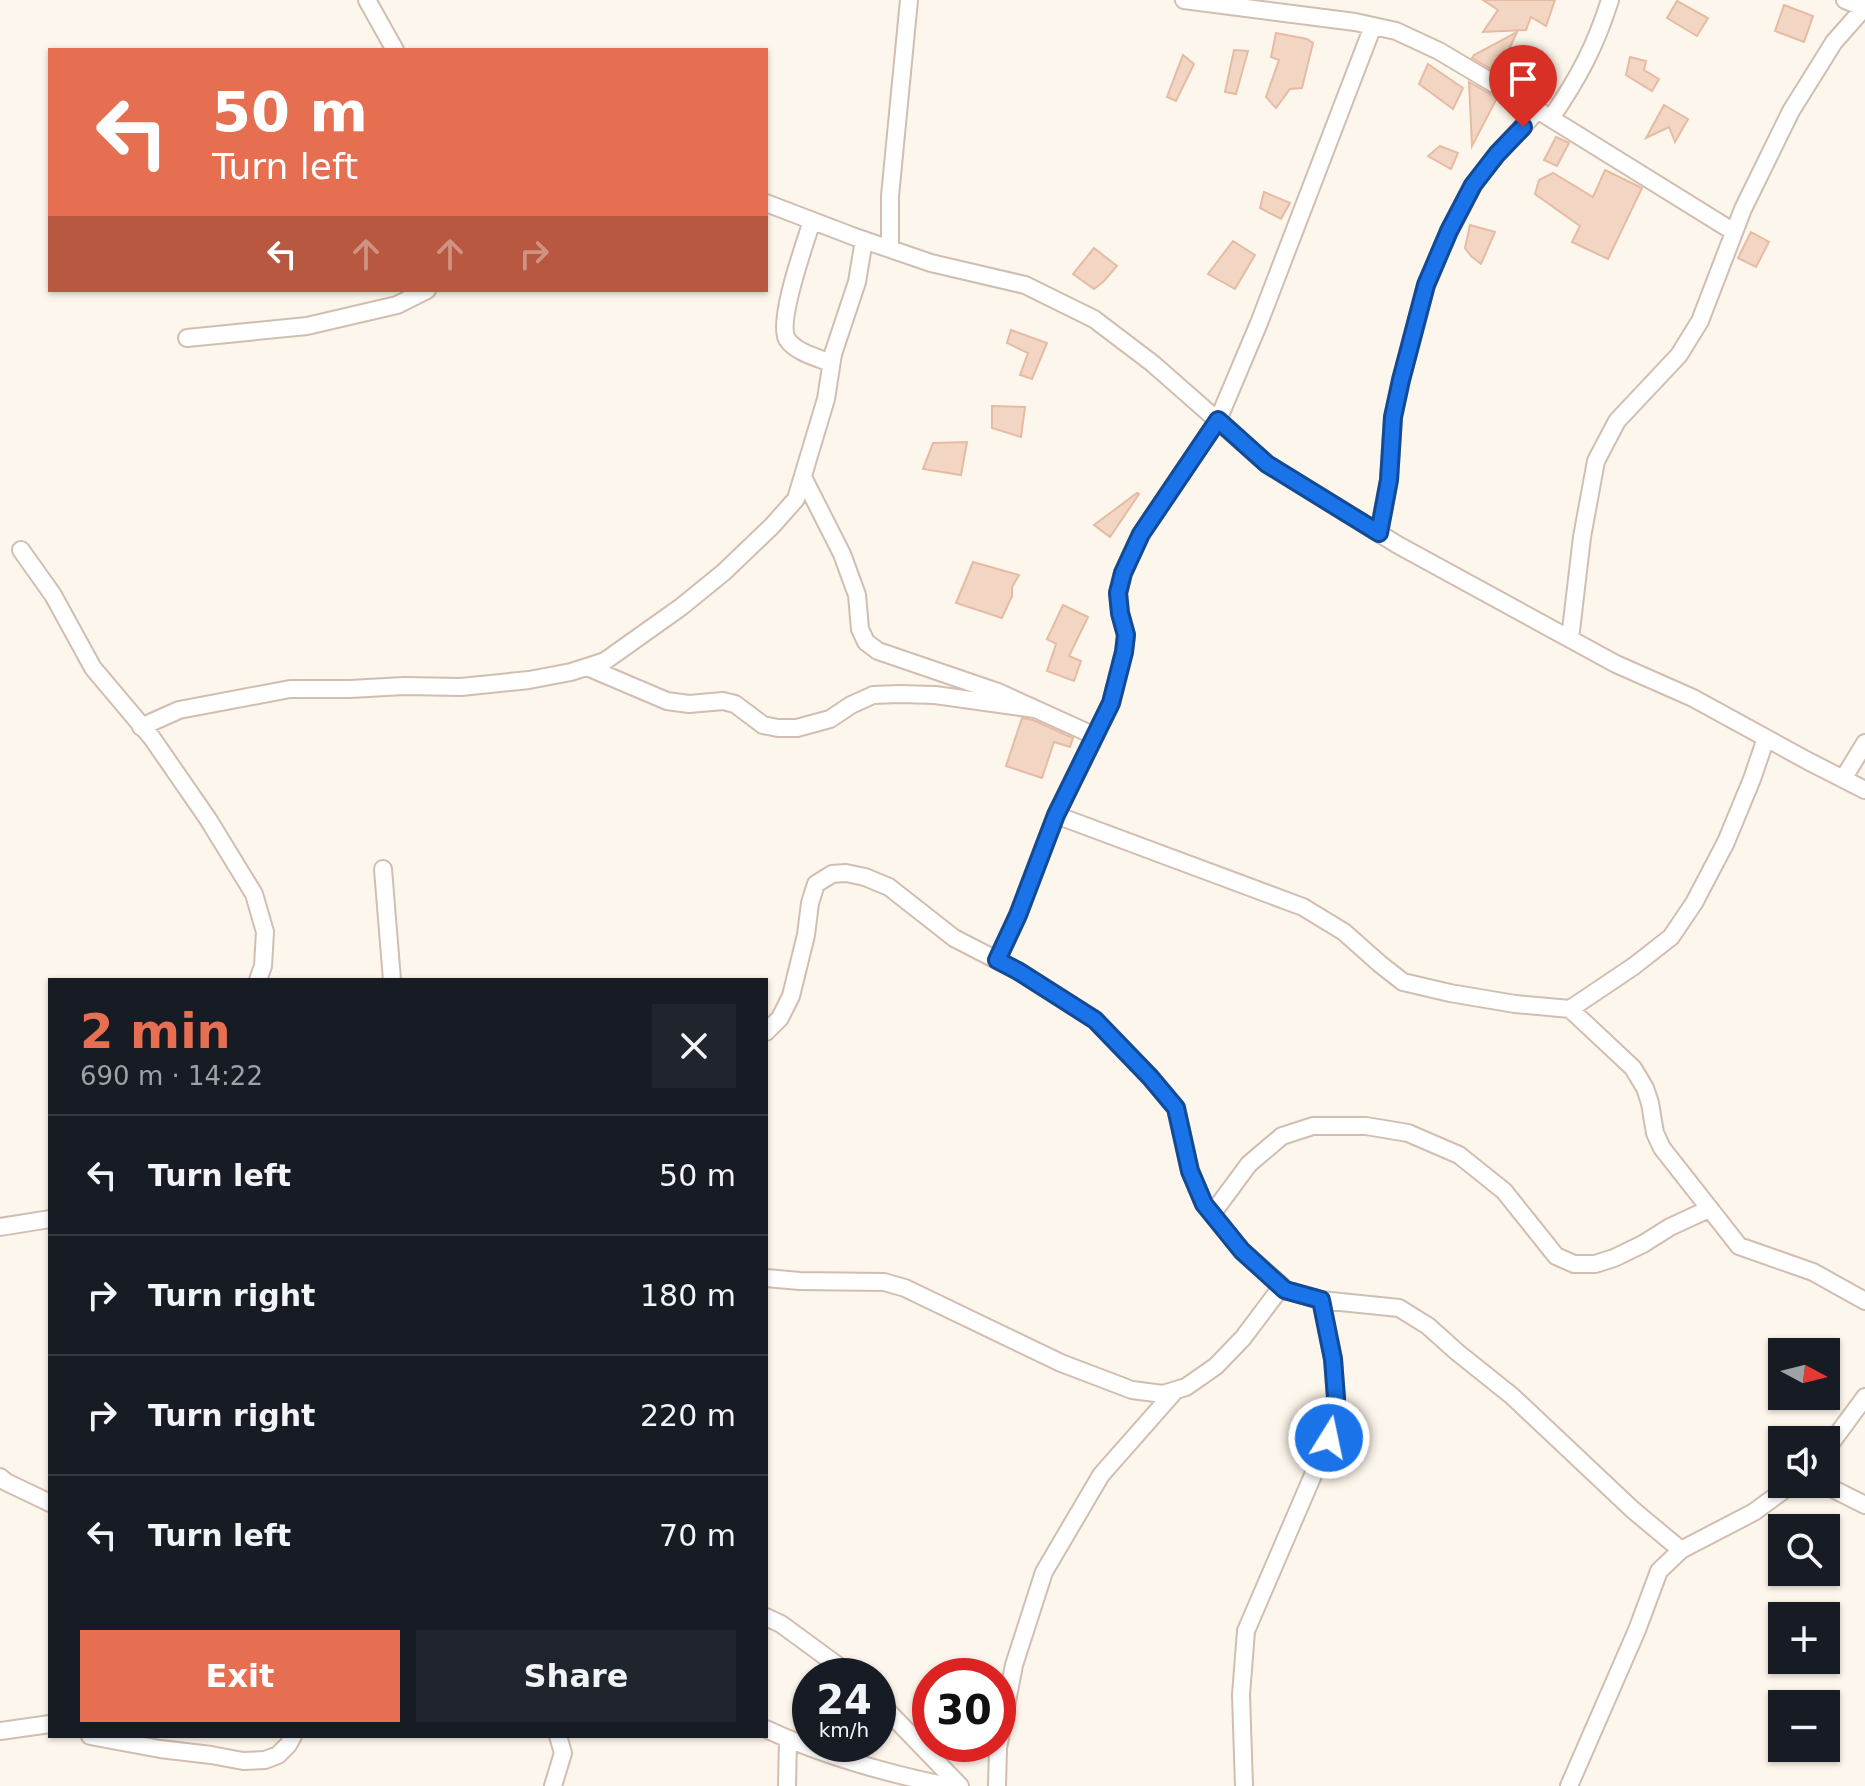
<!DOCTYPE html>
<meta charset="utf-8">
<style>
:root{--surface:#171b24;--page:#20242c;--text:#f1f3f6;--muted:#9ea1a6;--line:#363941;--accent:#e76f51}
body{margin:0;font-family:"DejaVu Sans",sans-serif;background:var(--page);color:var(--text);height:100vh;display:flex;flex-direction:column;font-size:30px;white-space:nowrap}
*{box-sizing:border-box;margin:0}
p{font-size:26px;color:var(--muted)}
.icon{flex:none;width:44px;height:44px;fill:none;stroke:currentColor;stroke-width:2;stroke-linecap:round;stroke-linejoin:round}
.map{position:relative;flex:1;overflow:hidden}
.side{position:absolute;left:48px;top:978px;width:720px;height:760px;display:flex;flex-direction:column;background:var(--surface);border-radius:0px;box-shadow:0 2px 6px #0004}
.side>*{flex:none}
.guide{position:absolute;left:48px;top:48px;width:720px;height:244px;border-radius:0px;box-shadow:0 2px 6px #0004;background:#e76f51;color:#fff;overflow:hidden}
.needle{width:52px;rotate:97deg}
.fabs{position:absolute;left:1768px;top:1338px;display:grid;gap:16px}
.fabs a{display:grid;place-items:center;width:72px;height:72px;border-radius:0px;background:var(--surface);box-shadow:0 2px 6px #0004;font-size:40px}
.speed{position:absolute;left:792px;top:1658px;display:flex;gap:16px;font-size:40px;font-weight:700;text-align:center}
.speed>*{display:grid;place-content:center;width:104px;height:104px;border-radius:50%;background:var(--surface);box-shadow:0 2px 6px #0004;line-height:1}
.speed small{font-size:20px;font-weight:400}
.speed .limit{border:12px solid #d22;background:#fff;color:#111}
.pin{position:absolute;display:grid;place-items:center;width:68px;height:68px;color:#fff;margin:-82px -34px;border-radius:50% 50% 50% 0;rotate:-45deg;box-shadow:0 0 8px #0007}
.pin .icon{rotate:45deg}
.me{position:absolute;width:88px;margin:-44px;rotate:10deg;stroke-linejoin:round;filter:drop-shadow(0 0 6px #0008)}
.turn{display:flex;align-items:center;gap:28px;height:168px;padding:0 32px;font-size:36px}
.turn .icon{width:104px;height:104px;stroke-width:2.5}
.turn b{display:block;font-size:56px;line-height:68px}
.lanes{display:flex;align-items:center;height:76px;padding:0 32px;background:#0003;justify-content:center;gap:40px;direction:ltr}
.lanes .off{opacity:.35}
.round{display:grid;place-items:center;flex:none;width:84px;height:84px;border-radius:0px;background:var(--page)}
.overview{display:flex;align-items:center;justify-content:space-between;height:136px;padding:0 32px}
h1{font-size:48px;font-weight:600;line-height:60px;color:var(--accent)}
.primary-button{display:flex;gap:16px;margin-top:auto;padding:16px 32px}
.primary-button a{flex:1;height:92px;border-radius:0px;background:var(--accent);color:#fff;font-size:32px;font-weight:600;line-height:92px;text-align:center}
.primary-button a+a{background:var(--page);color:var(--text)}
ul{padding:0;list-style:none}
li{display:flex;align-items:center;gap:24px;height:120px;padding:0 32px;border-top:2px solid var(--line)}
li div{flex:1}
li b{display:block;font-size:30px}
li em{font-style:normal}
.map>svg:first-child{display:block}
</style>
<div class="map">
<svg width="1865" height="1786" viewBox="0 0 1865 1786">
<rect width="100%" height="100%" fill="#fdf6ec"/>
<!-- building -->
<path fill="#f3d5c3" stroke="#e6bba3" stroke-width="2" d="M1483 0H1555L1546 26 1531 17 1526 30 1483 32 1498 10Z
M1677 1 1708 18 1697 36 1667 18Z
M1784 5 1813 16 1804 42 1775 31Z
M1517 32 1498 73 1472 58 1474 55Z
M1276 33 1307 39 1313 43 1302 88 1290 89 1276 108 1266 97 1279 60 1271 57Z
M1234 50 1248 51 1236 94 1225 92Z
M1183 55 1194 64 1176 101 1167 97Z
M1630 57 1646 61 1644 70 1659 79 1652 91 1626 75Z
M1428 64 1463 88 1453 109 1419 84Z
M1469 82 1497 98 1472 146Z
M1664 105 1688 119 1675 142 1669 127 1646 138Z
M1556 137 1569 143 1557 166 1544 160Z
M1440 146 1458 153 1451 169 1428 156Z
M1605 170 1642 188 1608 259 1572 242 1580 226 1535 194 1539 180 1553 173 1593 197Z
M1264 192 1290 203 1281 219 1260 208Z
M1470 225 1495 232 1481 264 1471 256 1465 248Z
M1751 232 1769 242 1756 267 1738 258Z
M1233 241 1255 255 1235 289 1208 274Z
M1094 248 1117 266 1104 281 1094 289 1073 274Z
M1011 330 1047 343 1032 379 1020 375 1028 353 1007 343Z
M992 406 1025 407 1021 437 992 428Z
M967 442 961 475 923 469 933 443Z
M1137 493 1139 494 1110 537 1094 525Z
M973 562 1019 575 1012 587V596L1002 618 956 603Z
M1063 605 1088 617 1069 656 1081 661 1074 681 1047 671 1056 644 1047 639Z
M1022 718 1033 720 1073 738 1070 747 1054 742 1042 778 1006 766Z"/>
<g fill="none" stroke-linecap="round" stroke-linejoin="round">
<!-- minor casing -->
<g stroke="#d1beb0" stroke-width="20">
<path id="minor" d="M367 0 395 50
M1184 0 1355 22 1396 31 1439 51 1518 98 1734 232
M1845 0 1864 8
M1551 118C1579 77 1595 47 1610 0
M766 203 855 237 931 263 1025 285 1094 319 1152 363 1267 464 1398 545 1616 664 1693 698 1808 761 1865 790
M812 221C805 243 777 321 787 339 795 352 818 358 831 363
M890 249V196L909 0
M187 338 307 326 397 305 427 290
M803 477 842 554 857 595 860 629 866 642 878 651 998 692 1095 736
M1379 533 1389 480 1393 417 1401 380 1426 285 1449 231 1473 185 1497 154 1538 110
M21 550 53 595 93 668 152 738 208 819 254 894 265 932 263 966 258 980
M1570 639 1582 537 1596 461 1617 421 1679 355 1700 321 1743 209 1791 111 1834 42 1865 7
M587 667 667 701 689 704 723 701 735 704 763 725 778 728H797L830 719 851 705 873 695 899 694 935 695 1035 709
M141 727 179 710 290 689H350L404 686 461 687 529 680 571 672 605 661 681 607 724 572 772 526 796 499 826 399 833 354 857 282 864 240
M1843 779 1865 743
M1056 815 1303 907 1344 932 1380 964 1403 982 1450 993 1515 1004 1570 1009 1634 966 1671 937 1694 903 1726 842 1752 779 1766 738
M383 869 392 980
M997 960 1018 915 1056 815 1111 703 1124 652 1126 635 1120 613 1118 593 1123 573 1141 534 1218 420 1259 323 1373 26
M1570 1009 1633 1068 1645 1088 1650 1103 1655 1133 1662 1148 1739 1246 1813 1272 1865 1301
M766 1032 780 1018 791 996 806 935 810 903 816 884 832 874 846 873 865 877 889 887 954 938 1018 971 1095 1020 1150 1077 1176 1108 1190 1171 1204 1204 1242 1251 1282 1286 1285 1290 1321 1300 1399 1308 1428 1326 1457 1352 1512 1396 1633 1510 1681 1550
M1212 1214 1249 1164 1282 1136 1313 1126H1366L1408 1133 1459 1155 1504 1191 1556 1256 1574 1264H1595L1614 1258 1643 1244 1670 1227 1709 1209
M0 1227 50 1219
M766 1278 800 1281 884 1282 905 1288 1061 1363 1132 1390 1163 1394 1186 1387 1216 1366 1243 1338 1282 1286
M1826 1450 1865 1397
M0 1477 6 1482 50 1503
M1823 1484 1865 1505
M766 1617 781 1624 852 1676
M878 1701 960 1786
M766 1729C824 1756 885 1773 948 1786
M0 1731 50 1724
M90 1736 160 1749 211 1755 243 1761 265 1760 278 1755 288 1745 293 1736
M553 1786 563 1753 558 1736
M787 1786 788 1739
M997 1786 998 1748 1014 1665 1044 1572 1101 1475 1175 1391
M1244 1786 1241 1695 1246 1631 1329 1438 1336 1398 1333 1359 1321 1300
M1569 1786 1637 1630 1659 1571 1681 1550 1754 1512 1792 1484"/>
</g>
<!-- minor -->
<use href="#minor" stroke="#fff" stroke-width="16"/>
</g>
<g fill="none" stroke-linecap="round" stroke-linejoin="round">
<!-- route casing -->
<g stroke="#114b97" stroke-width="20">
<path id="route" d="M1329 1438 1336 1398 1333 1359 1321 1300 1285 1290 1242 1251 1204 1204 1190 1171 1176 1108 1150 1077 1095 1020 1018 971 997 960 1018 915 1056 815 1111 703 1124 652 1126 635 1120 613 1118 593 1123 573 1141 534 1218 420 1267 464 1379 533 1389 480 1393 417 1401 380 1426 285 1449 231 1473 185 1497 154 1523 127"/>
</g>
<!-- route -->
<use href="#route" stroke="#1a73e8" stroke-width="14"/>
</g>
</svg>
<div class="fabs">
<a><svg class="needle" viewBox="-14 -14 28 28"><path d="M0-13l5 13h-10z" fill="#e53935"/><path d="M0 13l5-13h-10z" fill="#9ea1a6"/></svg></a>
<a><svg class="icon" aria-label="sound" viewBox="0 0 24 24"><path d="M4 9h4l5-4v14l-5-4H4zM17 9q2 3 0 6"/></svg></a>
<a><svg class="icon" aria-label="search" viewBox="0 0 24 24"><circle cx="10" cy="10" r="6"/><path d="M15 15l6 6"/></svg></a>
<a>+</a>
<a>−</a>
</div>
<div class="speed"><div>24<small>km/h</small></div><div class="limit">30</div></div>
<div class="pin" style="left:1523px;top:127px;background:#d93025"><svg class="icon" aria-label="arrive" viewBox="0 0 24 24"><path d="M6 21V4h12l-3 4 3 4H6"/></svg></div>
<svg class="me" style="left:1329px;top:1438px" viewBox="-20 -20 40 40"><circle r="17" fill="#1a73e8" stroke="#fff" stroke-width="3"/><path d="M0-11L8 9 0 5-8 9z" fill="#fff"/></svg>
<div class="guide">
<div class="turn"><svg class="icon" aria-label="left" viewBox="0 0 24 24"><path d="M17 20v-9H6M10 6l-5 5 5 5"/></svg><div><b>50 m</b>Turn left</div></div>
<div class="lanes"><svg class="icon" aria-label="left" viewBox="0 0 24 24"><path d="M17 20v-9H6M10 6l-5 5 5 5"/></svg><svg class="icon off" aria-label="ahead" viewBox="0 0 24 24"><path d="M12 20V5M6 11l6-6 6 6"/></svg><svg class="icon off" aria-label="ahead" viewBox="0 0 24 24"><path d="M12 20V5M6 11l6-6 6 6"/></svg><svg class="icon off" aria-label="right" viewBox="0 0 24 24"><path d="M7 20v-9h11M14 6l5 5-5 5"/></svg></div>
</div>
<section class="side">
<div class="overview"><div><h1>2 min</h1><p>690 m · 14:22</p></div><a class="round"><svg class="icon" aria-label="close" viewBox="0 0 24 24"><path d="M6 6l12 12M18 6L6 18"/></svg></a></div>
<ul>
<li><svg class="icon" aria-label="left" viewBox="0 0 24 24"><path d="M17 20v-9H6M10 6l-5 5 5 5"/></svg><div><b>Turn left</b></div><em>50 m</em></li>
<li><svg class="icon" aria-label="right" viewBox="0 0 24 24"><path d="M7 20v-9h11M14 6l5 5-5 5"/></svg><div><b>Turn right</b></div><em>180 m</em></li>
<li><svg class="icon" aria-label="right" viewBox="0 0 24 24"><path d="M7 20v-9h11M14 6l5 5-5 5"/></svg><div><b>Turn right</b></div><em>220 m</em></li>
<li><svg class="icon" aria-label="left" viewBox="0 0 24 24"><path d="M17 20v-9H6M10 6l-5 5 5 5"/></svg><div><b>Turn left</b></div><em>70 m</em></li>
</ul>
<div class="primary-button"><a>Exit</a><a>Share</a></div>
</section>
</div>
